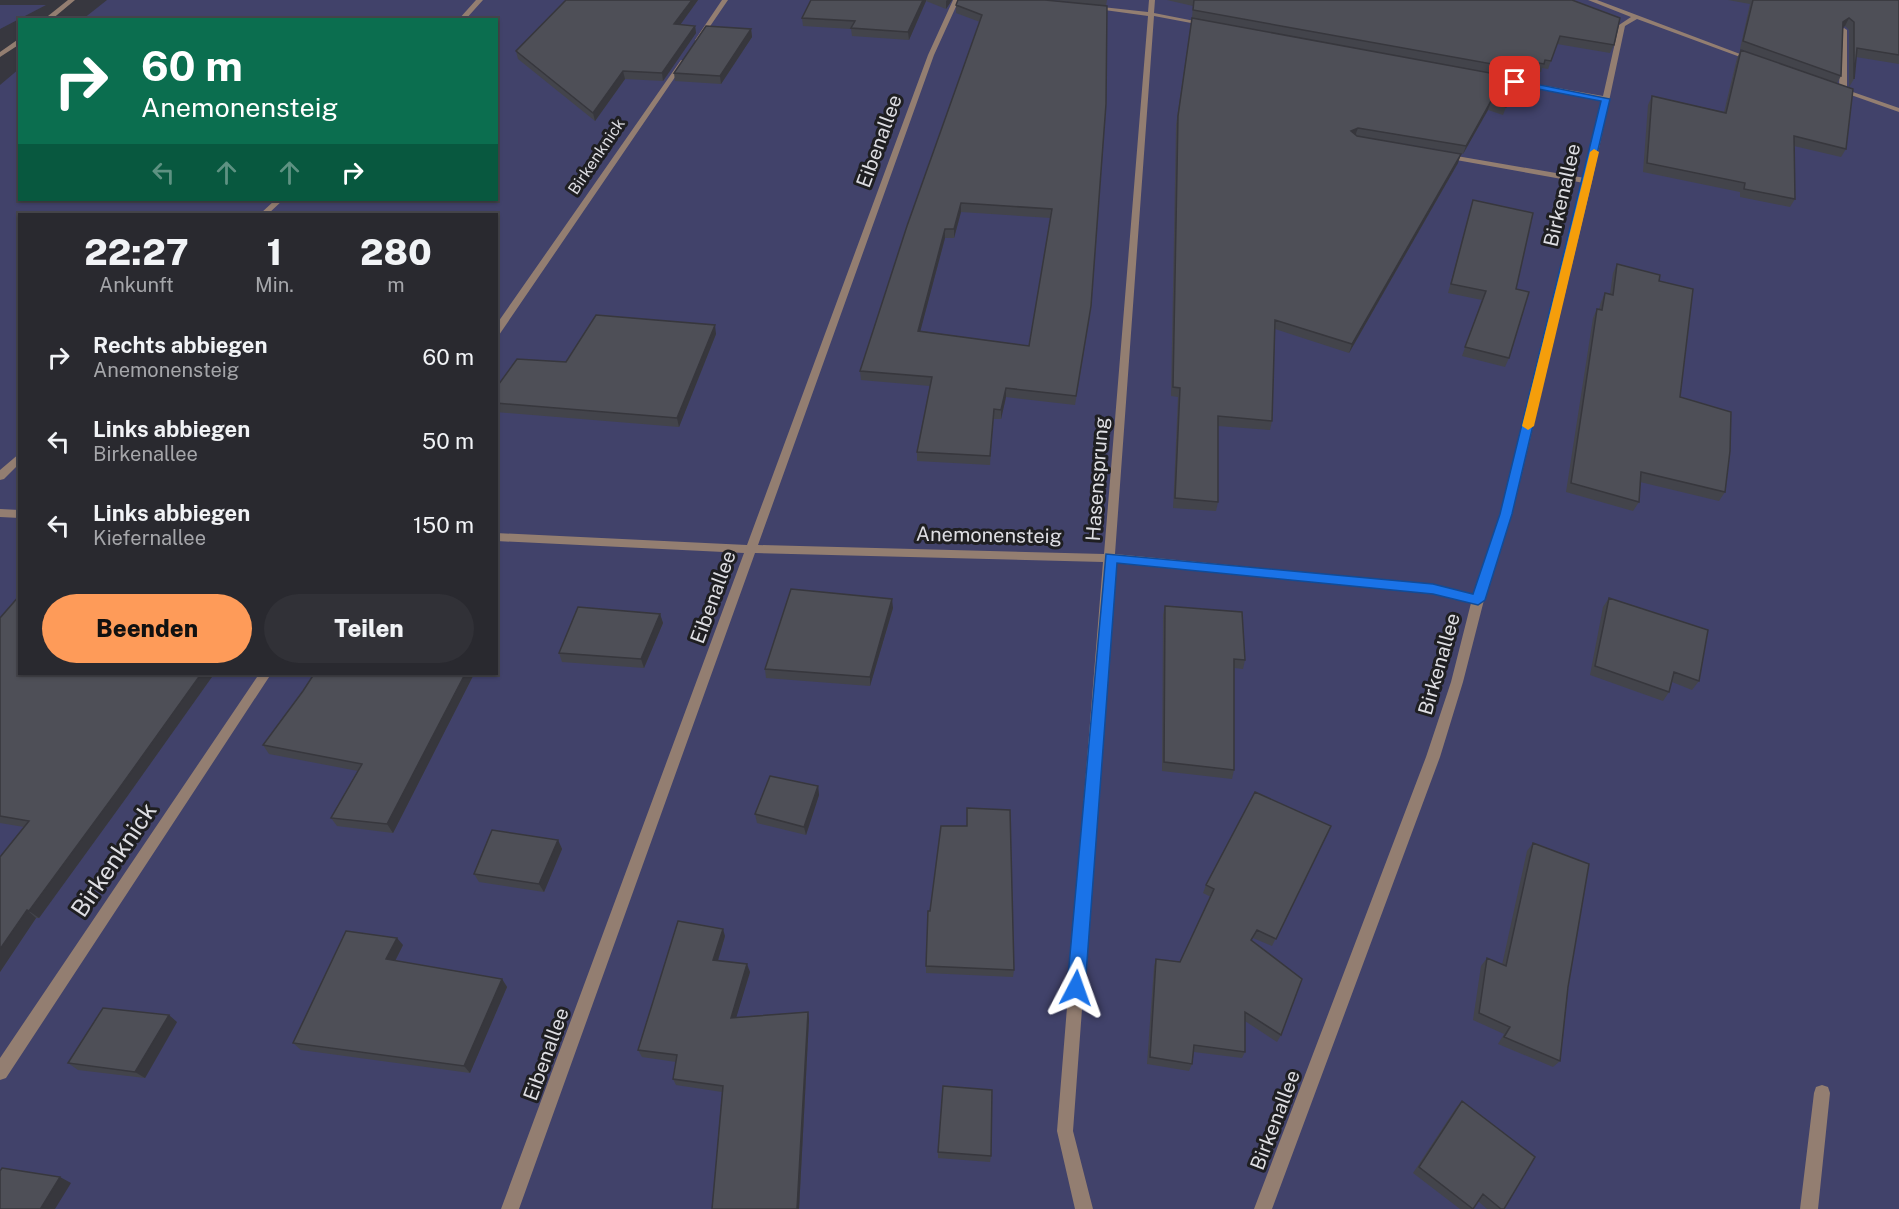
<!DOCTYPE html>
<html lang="de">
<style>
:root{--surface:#29292f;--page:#313137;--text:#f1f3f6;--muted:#a5a6aa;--line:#45454b;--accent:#fe9b59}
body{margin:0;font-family:"Public Sans",sans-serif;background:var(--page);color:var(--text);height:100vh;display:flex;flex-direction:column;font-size:22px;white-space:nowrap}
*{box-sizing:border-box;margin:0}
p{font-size:20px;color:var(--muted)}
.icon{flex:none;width:33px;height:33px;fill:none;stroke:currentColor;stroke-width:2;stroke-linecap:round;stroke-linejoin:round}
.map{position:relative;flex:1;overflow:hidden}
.sheet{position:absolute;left:18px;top:213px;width:480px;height:462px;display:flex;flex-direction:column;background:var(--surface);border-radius:0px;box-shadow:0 2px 4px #0004,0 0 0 2px var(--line)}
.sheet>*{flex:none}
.guide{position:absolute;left:18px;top:18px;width:480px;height:183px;border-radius:0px;box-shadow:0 2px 4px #0004,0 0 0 2px var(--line);background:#0b6e4f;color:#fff;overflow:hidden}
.pin{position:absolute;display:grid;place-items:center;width:51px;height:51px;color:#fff;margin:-26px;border-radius:12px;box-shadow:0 3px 9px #0006}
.me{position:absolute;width:66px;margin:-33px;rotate:4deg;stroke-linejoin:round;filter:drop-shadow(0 0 4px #0008)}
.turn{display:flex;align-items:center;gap:21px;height:126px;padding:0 24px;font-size:27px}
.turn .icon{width:78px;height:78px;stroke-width:2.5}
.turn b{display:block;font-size:42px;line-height:51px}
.lanes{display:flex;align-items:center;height:57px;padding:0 24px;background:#0003;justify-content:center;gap:30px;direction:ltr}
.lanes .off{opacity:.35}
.eta{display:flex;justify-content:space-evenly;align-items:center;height:102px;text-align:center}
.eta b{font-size:36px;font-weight:800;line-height:42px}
.cta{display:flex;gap:12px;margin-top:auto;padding:12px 24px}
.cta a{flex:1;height:69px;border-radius:36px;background:var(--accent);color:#111;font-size:24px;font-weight:800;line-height:69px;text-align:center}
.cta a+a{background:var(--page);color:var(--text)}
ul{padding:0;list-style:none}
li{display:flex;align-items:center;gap:18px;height:84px;padding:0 24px}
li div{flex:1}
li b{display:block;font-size:22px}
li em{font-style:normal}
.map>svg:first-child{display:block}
</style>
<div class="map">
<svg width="1899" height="1209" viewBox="0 0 1899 1209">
<rect width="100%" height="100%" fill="#37373f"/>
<!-- green -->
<path fill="#41426a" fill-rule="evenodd" d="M107 0H1899V1209H0V85L19 69 20 200H496V20L83 19ZM20 214H496V674H20Z
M0 5H46L0 29Z"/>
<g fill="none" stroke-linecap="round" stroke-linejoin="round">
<!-- service -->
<path fill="#937e71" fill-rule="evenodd" d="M476 0H483L465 20H458Z
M722 0H728L700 41H696L695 40Z
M953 0H959L934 55 758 545 1104 554 1148 16 1090 8 1093 6 1148 12 1149 0H1155L1154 13 1210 24 1207 26 1154 16 1115 554 1433 585 1474 595 1500 514 1584 183 1445 158 1441 156 1445 154 1585 178 1602 100 1491 79 1495 77 1603 96 1619 25 1631 17 1588 0H1597L1756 60 1751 61 1637 19 1625 26 1592 181 1512 514 1484 600 1463 682 1440 757 1272 1209H1254L1426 757 1451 682 1471 603 1433 593 1115 563 1073 1131 1093 1209H1075L1057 1131 1103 562 755 553 519 1209H501L744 553 496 541V533L747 545 928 55Z
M1844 28 1847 30V90L1899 108V112L1834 89 1839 87 1841 30Z
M681 60 686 61 499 335 496 336V325Z
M275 200H283L268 214H260Z
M20 453V463L4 479 0 480V470Z
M0 509 20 510V518L0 517Z
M259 674H271L6 1078 0 1080V1058Z
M1822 1085 1828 1087 1830 1093 1818 1209H1800L1814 1093 1816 1087Z"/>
<!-- tertiary -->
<path fill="#937e71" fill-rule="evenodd" d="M68 0H75L51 20H43Z
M20 38V44L0 57V52Z"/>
</g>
<!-- wall -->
<path fill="#43444b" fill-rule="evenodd" d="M566 0H698L680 25 695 26 696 33 663 81 625 79 595 121 518 59 516 51Z
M811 0H952L946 9 926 1 909 40 852 36 851 29 803 26 802 18Z
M1045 0 1090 315 1075 405 1006 397 1001 419H993L990 465 917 461V452L930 386 861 380 860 371 980 22 956 13V5ZM961 212 1051 218 1029 346 920 331 945 238H954Z
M1051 0H1107L1106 6Z
M1167 0H1572L1614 45 1610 53 1557 44 1548 69 1542 68 1541 72 1514 67 1511 77 1192 18 1193 6Z
M1728 0H1899V64L1856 57 1854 79 1849 87V30L1845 26 1843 28 1841 76 1837 83 1846 149 1841 157 1794 146 1795 199 1790 207 1740 197V192L1643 172 1648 105 1652 96 1724 112 1737 58 1741 50 1803 72 1740 49 1750 4Z
M1192 18 1512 77 1506 107 1503 115 1488 110 1463 154 1400 143 1458 163 1349 353 1275 329 1272 421 1270 430 1218 426V502L1216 511 1173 508 1178 397 1171 396 1176 125Z
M751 29 752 37 721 84 675 81 674 73Z
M1473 200 1516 289 1509 358 1505 367 1462 356 1482 300 1448 293Z
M1617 264 1659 281 1680 397 1725 492 1719 501 1640 482 1639 502 1633 511 1566 492 1593 318 1597 309H1599L1601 302 1605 293 1610 294 1613 273Z
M716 334 679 427 496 412V388L566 362Z
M1609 598 1699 681 1692 690 1672 682 1669 692 1663 701 1590 675 1603 607Z
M1165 606 1245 660 1243 669 1234 668V770L1232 779 1162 771 1163 615Z
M893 608 870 686 766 678 765 669Z
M660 614 663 623 644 668 562 662 559 653Z
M0 618 20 674H214L126 798 39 918H36L0 972V857L24 827 0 823Z
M314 674H474L393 833 337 826 331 818 358 771 269 754 263 745 303 691Z
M818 786 819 795 806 835 757 823 755 814Z
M1331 826 1272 946 1253 938 1251 941 1281 1035 1277 1042 1245 1021V1052L1242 1058 1194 1052 1192 1064 1189 1071 1147 1064 1154 966 1156 959 1180 962 1211 897 1203 893 1206 885Z
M558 840 562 849 544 892 479 882 474 874Z
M1533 843 1568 987 1560 1061 1553 1067 1498 1044 1504 1034 1473 1020 1481 966 1487 958 1502 965 1527 851Z
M725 936 718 960 750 972 736 1017 808 1012 809 1019 799 1209H712L722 1092 676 1085 673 1079 676 1062 642 1057 638 1050Z
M403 945 395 961 502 979 507 987 470 1073 301 1050 293 1043Z
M926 966 1014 970 1013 977 926 973Z
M177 1022 145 1078 78 1070 68 1063Z
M1462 1101 1504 1209H1487L1478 1201 1473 1209H1460L1413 1173 1456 1108Z
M938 1152 991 1156 990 1162 938 1158Z"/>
<!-- shaded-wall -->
<path fill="#37373d" d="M692 0H698L675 32 674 24Z
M923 0H926V1L909 40 908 32Z
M947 0H952L946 9V1Z
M1849 18 1845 26 1839 30 1843 22Z
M695 26 696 33 663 81 662 73Z
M751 29 752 37 721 84 720 76Z
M623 71 625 79 595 121 593 113Z
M1491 101 1488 110 1463 154 1466 146Z
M1358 128 1355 136 1351 131Z
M1461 154 1458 163 1349 353 1352 344Z
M961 203V212L954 238V229Z
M945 229V238L918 340V331Z
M715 325 716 334 679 427 677 418Z
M1006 388V397L1001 419V410Z
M892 599 893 608 870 686V677Z
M660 614 663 623 644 668 641 659Z
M201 674H214L126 798 39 918 29 911Z
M465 674H474L393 833 387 824Z
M818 786 819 795 806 835 804 827Z
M558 840 562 849 544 892 539 884Z
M27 910 36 918 0 972V949Z
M723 929 725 936 716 967 713 960Z
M397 938 403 945 392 967 386 959Z
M747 964 750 972 734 1025 731 1018Z
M502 979 507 987 470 1073 464 1066Z
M808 1012 809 1019 799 1209H797Z
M169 1015 177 1022 145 1078 135 1072Z
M60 1177 71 1183 55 1209H43L41 1208Z"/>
<!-- building -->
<path fill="#4e4f57" stroke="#37373d" stroke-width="1.5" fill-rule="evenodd" d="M566 0H692L674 24 695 26 662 73 623 71 593 113 516 51Z
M811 0H923L908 32 851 28 855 21 802 18Z
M958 0H1045L1107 6 1106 104 1091 306 1076 396 1006 388 1001 410 994 409 990 456 917 452 932 377 860 371 907 226 982 15 956 5ZM961 203 1052 209 1029 346 918 331 945 229H954Z
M1194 0H1572L1620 18 1614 45 1560 36 1551 61 1545 60 1544 64 1516 59 1514 68 1193 10Z
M1753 0H1899V55L1857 48 1854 79V22L1849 18 1843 22 1841 76 1743 41Z
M1192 18 1512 77 1506 107 1491 101 1466 146 1358 128 1351 131 1357 136 1461 154 1352 344 1275 320 1272 421 1218 416V502L1175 498 1180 388 1173 387 1178 116Z
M706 26 751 29 720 76 674 73Z
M1741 50 1853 89 1846 149 1794 136 1795 199 1744 189 1745 183 1647 163 1652 96 1726 113Z
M1473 200 1533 213 1516 289 1529 292 1509 358 1465 347 1486 291 1451 284Z
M1617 264 1660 275 1659 281 1693 289 1680 397 1731 412 1730 451 1725 492 1641 472 1639 502 1571 483 1597 309 1602 310 1605 293 1613 295Z
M596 315 715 325 677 418 496 403V388L517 359 566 362Z
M791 589 892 599 870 677 765 669Z
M20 595V674H201L118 790 29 911 27 910 0 949V857L29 821 0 816V618Z
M1609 598 1708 630 1699 681 1674 672 1669 692 1595 666Z
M1165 606 1242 612 1245 660 1234 659V770L1164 762Z
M578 607 660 614 641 659 559 653Z
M314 674H465L387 824 331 818 362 764 263 745 303 691Z
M770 776 818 786 804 827 755 814Z
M1255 792 1331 826 1276 939 1257 930 1251 940 1302 979 1281 1035 1245 1012V1052L1194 1045 1192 1064 1150 1057 1156 959 1180 962 1214 889 1206 885Z
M967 808 1010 810 1014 970 926 966 928 911H930L941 826H967Z
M492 830 558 840 539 884 474 874Z
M1533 843 1589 864 1568 987 1560 1061 1504 1037 1510 1027 1479 1013 1487 958 1506 966Z
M678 921 723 929 713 960 747 964 731 1018 808 1012 797 1209H712L723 1086 673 1079 677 1055 638 1050Z
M346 931 397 938 386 959 502 979 464 1066 293 1043Z
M103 1008 169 1015 135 1072 68 1063Z
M943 1086 992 1090 991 1156 938 1152Z
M1462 1101 1535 1157 1504 1209H1501L1483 1194 1473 1209 1419 1167Z
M2 1168 60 1177 41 1208 48 1209H0V1171Z"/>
<!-- route -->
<path fill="#1a73e8" stroke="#114b97" stroke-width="1.5" d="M1515 80 1610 99 1512 514 1485 600 1478 605 1433 594 1117 563 1085 988 1082 994 1076 997 1070 994 1067 988 1106 554 1433 584 1473 594 1500 514 1601 101 1512 84V81Z"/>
<!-- slow -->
<path fill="#f59e0b" d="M1594 149 1599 152 1534 426 1528 430 1522 426 1590 152Z"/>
<g text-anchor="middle" stroke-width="6" stroke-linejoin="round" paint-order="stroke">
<!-- far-street labels -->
<g font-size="16" fill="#dedee3" stroke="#1f1f22">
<text transform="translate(596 156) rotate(-56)" y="6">Birkenknick</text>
</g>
<!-- street labels -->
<g font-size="20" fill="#dedee3" stroke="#1f1f22">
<text transform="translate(879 141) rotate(-70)" y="7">Eibenallee</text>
<text transform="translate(1562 195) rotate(-77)" y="7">Birkenallee</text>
<text transform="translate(1097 479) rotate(-86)" y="7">Hasensprung</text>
<text transform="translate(989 535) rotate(1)" y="7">Anemonensteig</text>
<text transform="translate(713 597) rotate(-70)" y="7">Eibenallee</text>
<text transform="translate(1439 664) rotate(-74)" y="7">Birkenallee</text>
<text transform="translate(546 1054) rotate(-70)" y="7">Eibenallee</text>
<text transform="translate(1275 1120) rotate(-69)" y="7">Birkenallee</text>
</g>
<!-- near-street labels -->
<g font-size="24" fill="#dedee3" stroke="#1f1f22">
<text transform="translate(114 860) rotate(-56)" y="8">Birkenknick</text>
</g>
</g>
</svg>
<div class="pin" style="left:1515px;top:82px;background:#d93025"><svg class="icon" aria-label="arrive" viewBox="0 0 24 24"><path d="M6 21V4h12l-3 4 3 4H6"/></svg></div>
<svg class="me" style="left:1076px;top:988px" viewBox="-20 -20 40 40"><path d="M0-17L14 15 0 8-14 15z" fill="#1a73e8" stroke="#fff" stroke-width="4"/></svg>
<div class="guide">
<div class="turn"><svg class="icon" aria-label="right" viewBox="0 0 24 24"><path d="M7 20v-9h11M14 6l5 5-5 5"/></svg><div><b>60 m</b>Anemonensteig</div></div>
<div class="lanes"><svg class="icon off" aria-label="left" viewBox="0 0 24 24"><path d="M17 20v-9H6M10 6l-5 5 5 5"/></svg><svg class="icon off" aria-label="ahead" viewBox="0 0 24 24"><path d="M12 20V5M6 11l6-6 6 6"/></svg><svg class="icon off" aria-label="ahead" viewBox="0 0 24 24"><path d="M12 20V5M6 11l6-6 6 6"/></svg><svg class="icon" aria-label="right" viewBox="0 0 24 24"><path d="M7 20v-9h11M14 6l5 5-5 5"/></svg></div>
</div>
<section class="sheet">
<div class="eta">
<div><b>22:27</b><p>Ankunft</p></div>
<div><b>1</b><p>Min.</p></div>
<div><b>280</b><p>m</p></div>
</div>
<ul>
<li><svg class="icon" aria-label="right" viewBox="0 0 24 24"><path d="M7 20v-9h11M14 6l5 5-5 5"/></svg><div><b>Rechts abbiegen</b><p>Anemonensteig</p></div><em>60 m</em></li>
<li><svg class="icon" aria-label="left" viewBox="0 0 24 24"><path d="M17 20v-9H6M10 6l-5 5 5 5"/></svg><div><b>Links abbiegen</b><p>Birkenallee</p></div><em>50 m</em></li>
<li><svg class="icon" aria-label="left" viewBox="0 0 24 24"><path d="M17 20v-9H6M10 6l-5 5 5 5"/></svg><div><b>Links abbiegen</b><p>Kiefernallee</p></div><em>150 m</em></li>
</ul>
<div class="cta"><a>Beenden</a><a>Teilen</a></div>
</section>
</div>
